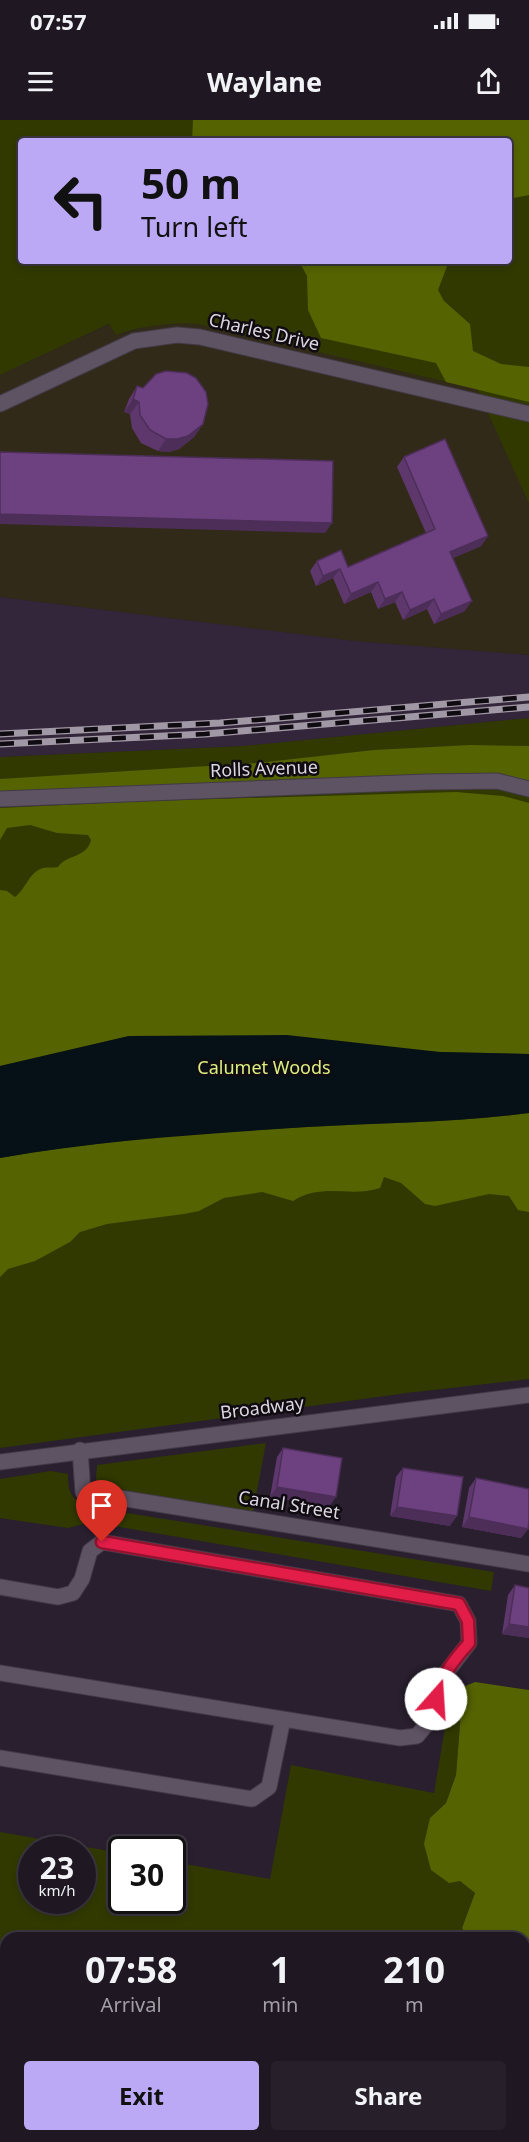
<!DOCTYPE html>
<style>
:root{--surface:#1f1722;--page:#27202a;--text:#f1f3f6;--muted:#a19fa5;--line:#3c3640;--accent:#bca9f5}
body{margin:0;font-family:"Noto Sans",sans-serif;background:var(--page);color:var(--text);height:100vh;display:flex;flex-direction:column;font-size:22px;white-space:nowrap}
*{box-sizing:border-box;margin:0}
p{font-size:20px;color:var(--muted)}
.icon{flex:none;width:33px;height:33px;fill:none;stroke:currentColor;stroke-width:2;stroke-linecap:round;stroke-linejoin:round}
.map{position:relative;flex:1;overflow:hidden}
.details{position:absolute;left:0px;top:1812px;width:530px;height:210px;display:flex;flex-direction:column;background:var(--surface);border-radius:18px 18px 0 0;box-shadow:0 3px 9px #0003,0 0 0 2px var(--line)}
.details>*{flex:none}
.guide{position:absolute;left:18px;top:18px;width:494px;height:126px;border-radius:6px;box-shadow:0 3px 9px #0003,0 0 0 2px var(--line);background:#bca9f5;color:#111;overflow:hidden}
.speed{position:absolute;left:18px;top:1716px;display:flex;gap:12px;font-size:30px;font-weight:700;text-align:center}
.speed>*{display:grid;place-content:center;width:78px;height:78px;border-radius:50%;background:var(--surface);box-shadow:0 3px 9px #0003,0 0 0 2px var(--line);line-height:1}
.speed small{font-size:15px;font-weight:400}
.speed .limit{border:3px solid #111;border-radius:9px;background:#fff;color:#111}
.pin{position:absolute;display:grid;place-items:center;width:51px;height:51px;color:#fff;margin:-62px -26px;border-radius:50% 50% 50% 0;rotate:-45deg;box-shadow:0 0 6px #0007}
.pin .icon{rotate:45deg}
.me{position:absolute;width:66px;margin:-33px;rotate:19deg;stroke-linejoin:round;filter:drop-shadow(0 0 4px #0008)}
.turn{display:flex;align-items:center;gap:21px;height:126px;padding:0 24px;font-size:27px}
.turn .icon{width:78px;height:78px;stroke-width:2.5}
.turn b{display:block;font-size:42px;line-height:51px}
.eta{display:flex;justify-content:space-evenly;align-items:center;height:102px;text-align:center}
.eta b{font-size:36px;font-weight:700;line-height:42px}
.cta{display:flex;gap:12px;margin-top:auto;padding:12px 24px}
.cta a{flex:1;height:69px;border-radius:6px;background:var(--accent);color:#111;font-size:24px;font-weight:700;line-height:69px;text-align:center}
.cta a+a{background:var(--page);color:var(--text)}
.status{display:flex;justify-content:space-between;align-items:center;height:42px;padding:0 30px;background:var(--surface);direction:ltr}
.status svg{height:16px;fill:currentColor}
header{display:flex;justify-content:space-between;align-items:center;height:78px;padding:0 24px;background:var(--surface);font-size:27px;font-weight:700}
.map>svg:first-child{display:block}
</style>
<div class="status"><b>07:57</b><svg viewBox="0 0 49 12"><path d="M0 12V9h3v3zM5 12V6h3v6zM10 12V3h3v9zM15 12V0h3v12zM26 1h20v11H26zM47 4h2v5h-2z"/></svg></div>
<header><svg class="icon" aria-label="menu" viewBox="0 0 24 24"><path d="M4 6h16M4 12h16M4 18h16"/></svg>Waylane<svg class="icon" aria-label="share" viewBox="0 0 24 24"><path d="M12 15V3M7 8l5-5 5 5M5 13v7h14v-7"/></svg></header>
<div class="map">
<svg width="529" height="2022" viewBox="0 0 529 2022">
<rect width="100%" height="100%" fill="#291f2e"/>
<!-- built -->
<path fill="#34263a" d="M0 477 355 521 529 535V598L244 626 0 637Z"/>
<!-- industrial -->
<path fill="#322a19" d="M160 203 197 204 477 269 529 384V535L355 521 0 477V255L110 204 116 215Z"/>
<!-- green -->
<path fill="#313900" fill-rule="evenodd" d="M0 0H529V384L477 269 197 204C168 202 143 206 116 215L109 204 0 255ZM21 21H508V141H21Z
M529 598V1259L407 1273 0 1328V637L244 626Z
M266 1323 253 1392 103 1369 96 1359 97 1345Z
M51 1351 68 1354C68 1373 71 1380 90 1387L494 1452 491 1471 91 1402 68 1408 0 1398V1359Z
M463 1567 456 1655 446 1683 430 1698 460 1761 475 1773 462 1808 469 1818H6V1893H0V1712L121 1733 122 1780H172L173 1742 270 1759 291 1645 434 1673 451 1572ZM32 1730H82V1780H32Z"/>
<!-- forest -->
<path fill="#566301" d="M193 0H529V75L509 79 508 21H192Z
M299 141H449L438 170 444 181 470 204 473 231 501 244 529 247V282L446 262 436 243 321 218 308 190 307 156Z
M470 625 529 626V668L499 662 0 675V659L257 643 374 630Z
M456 672 503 676 529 683V934L440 932 129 916 0 946V770L7 771 15 777C26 769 29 752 43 748 48 747 52 748 58 747 67 734 87 738 91 720L88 715 57 713 30 705 7 708 0 720V688L149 681Z
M529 993V1092L518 1090 509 1076 489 1074 435 1086 425 1084 401 1063 384 1057 380 1068C349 1078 324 1062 293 1081L262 1072 224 1078 199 1091 184 1094 107 1104 80 1112 70 1122 35 1141 8 1149 0 1157V1038C101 1020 205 1013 307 1007 381 1003 455 1003 529 993Z
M475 1562 529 1570V1857H524V1818H469L462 1808 475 1773 460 1761 449 1763 431 1750 424 1724 430 1698 446 1683 456 1655 463 1567Z"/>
<!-- water -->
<path fill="#061117" d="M287 915 440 932 529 934V993C455 1003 381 1003 307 1007 205 1014 101 1020 0 1038V946L129 916Z
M524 1857H529V2022H0V1893H6V2016H524Z"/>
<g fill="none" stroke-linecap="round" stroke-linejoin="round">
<!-- minor casing -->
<g stroke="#423a46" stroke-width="17">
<path id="minor" d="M0 284 134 221 177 215 200 217 529 294
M0 679 426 662 497 661 529 669
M80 1330 83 1372 529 1444
M0 1467 58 1477 73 1473 82 1459 90 1431 102 1422 459 1484 468 1501 469 1523 442 1558 430 1600 417 1616 400 1618 0 1553
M0 1638 252 1679 269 1667 283 1599"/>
</g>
<!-- tertiary casing -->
<g stroke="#423a46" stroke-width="17">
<path id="tertiary" d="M0 1342 529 1275"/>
</g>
<!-- minor -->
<use href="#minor" stroke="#5e5363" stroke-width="15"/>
<!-- tertiary -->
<use href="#tertiary" stroke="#5e5363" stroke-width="15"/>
<!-- rail casing -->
<g stroke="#a098a4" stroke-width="7">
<path id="rail" d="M0 614 220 603 529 577
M0 624 205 614 529 587"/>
</g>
<!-- rail -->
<use href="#rail" stroke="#0f0b11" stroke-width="4.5" stroke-dasharray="14" stroke-linecap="butt"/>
</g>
<!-- wall -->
<path fill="#5e386d" d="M137 266 143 268 203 304 194 317 179 329 169 332 158 331 141 323 132 308 130 294 124 292 129 279Z
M404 337 488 416 481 426 453 438 465 491 434 504 427 489 403 500 395 482 378 489 371 472 344 484 333 458 316 466 310 451 317 441 348 447 426 413 397 347Z
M283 1328 329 1387 270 1377 277 1337Z
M403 1348 450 1406 390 1396 396 1357Z
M476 1358 528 1409 521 1418 462 1407 469 1368Z
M515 1465 529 1518 502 1514 508 1475Z"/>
<!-- shaded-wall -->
<path fill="#4c2e59" d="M133 279 139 282 130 294 124 292Z
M203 304 194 317 179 329 169 332 158 331 166 319Z
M0 394 332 403 325 413 0 404Z
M488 416 481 426 444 442 450 432Z
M340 449 333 458 316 466 323 456Z
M378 462 371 472 344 484 351 474Z
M402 472 395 482 378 489 385 479Z
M434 479 427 489 403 500 410 490Z
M472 481 465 491 434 504 441 494Z
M277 1367 336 1377 329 1387 270 1377Z
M397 1387 457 1396 450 1406 390 1396Z
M469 1397 528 1409 521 1418 462 1407Z
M509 1504 529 1507V1518L502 1514Z"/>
<!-- building -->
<path fill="#6d417f" stroke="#4c2e59" stroke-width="1.5" d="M166 251 187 253 196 258 206 272 208 284 203 304 188 316 177 319H166L150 310 140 295 139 282 133 279 137 266 143 268 156 254Z
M445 319 488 416 450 432 472 481 441 494 434 479 410 490 402 472 385 479 378 462 351 474 340 449 323 456 317 441 341 430 348 447 435 409 404 337Z
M0 332 333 341 332 403 0 394Z
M283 1328 342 1338 336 1377 277 1367Z
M403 1348 463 1357 457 1396 397 1387Z
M476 1358 529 1369V1401L528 1409 469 1397Z
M515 1465 529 1468V1507L509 1504Z"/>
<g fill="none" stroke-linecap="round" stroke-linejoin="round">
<!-- route casing -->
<g stroke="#92132f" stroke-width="15">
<path id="route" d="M102 1422 459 1484 468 1501 469 1523C452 1542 442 1555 436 1579"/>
</g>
<!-- route -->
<use href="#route" stroke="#e11d48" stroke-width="10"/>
</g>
<g text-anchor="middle" stroke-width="5" stroke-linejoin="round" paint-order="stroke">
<!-- street labels -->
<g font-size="18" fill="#dcd6e0" stroke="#0f0b11">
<text transform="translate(264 212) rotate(13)" y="6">Charles Drive</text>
<text transform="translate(264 649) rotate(-2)" y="6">Rolls Avenue</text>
<text transform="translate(262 1288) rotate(-7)" y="6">Broadway</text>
<text transform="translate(289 1385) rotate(9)" y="6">Canal Street</text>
</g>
<!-- park labels -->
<g font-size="18" fill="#dbf081" stroke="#0f0b11">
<text x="264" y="954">Calumet Woods</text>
</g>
</g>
</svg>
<div class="speed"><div>23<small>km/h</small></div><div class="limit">30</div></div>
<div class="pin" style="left:102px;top:1422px;background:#d93025"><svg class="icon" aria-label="arrive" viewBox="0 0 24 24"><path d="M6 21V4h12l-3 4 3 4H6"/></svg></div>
<svg class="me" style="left:436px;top:1579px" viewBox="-20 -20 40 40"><circle r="19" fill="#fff"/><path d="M0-13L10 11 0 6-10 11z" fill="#e11d48"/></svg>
<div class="guide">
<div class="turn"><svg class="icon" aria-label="left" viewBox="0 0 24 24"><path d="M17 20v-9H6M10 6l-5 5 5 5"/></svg><div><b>50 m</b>Turn left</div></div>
</div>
<section class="details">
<div class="eta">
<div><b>07:58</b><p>Arrival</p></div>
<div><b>1</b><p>min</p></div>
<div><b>210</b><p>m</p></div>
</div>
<div class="cta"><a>Exit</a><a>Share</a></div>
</section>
</div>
